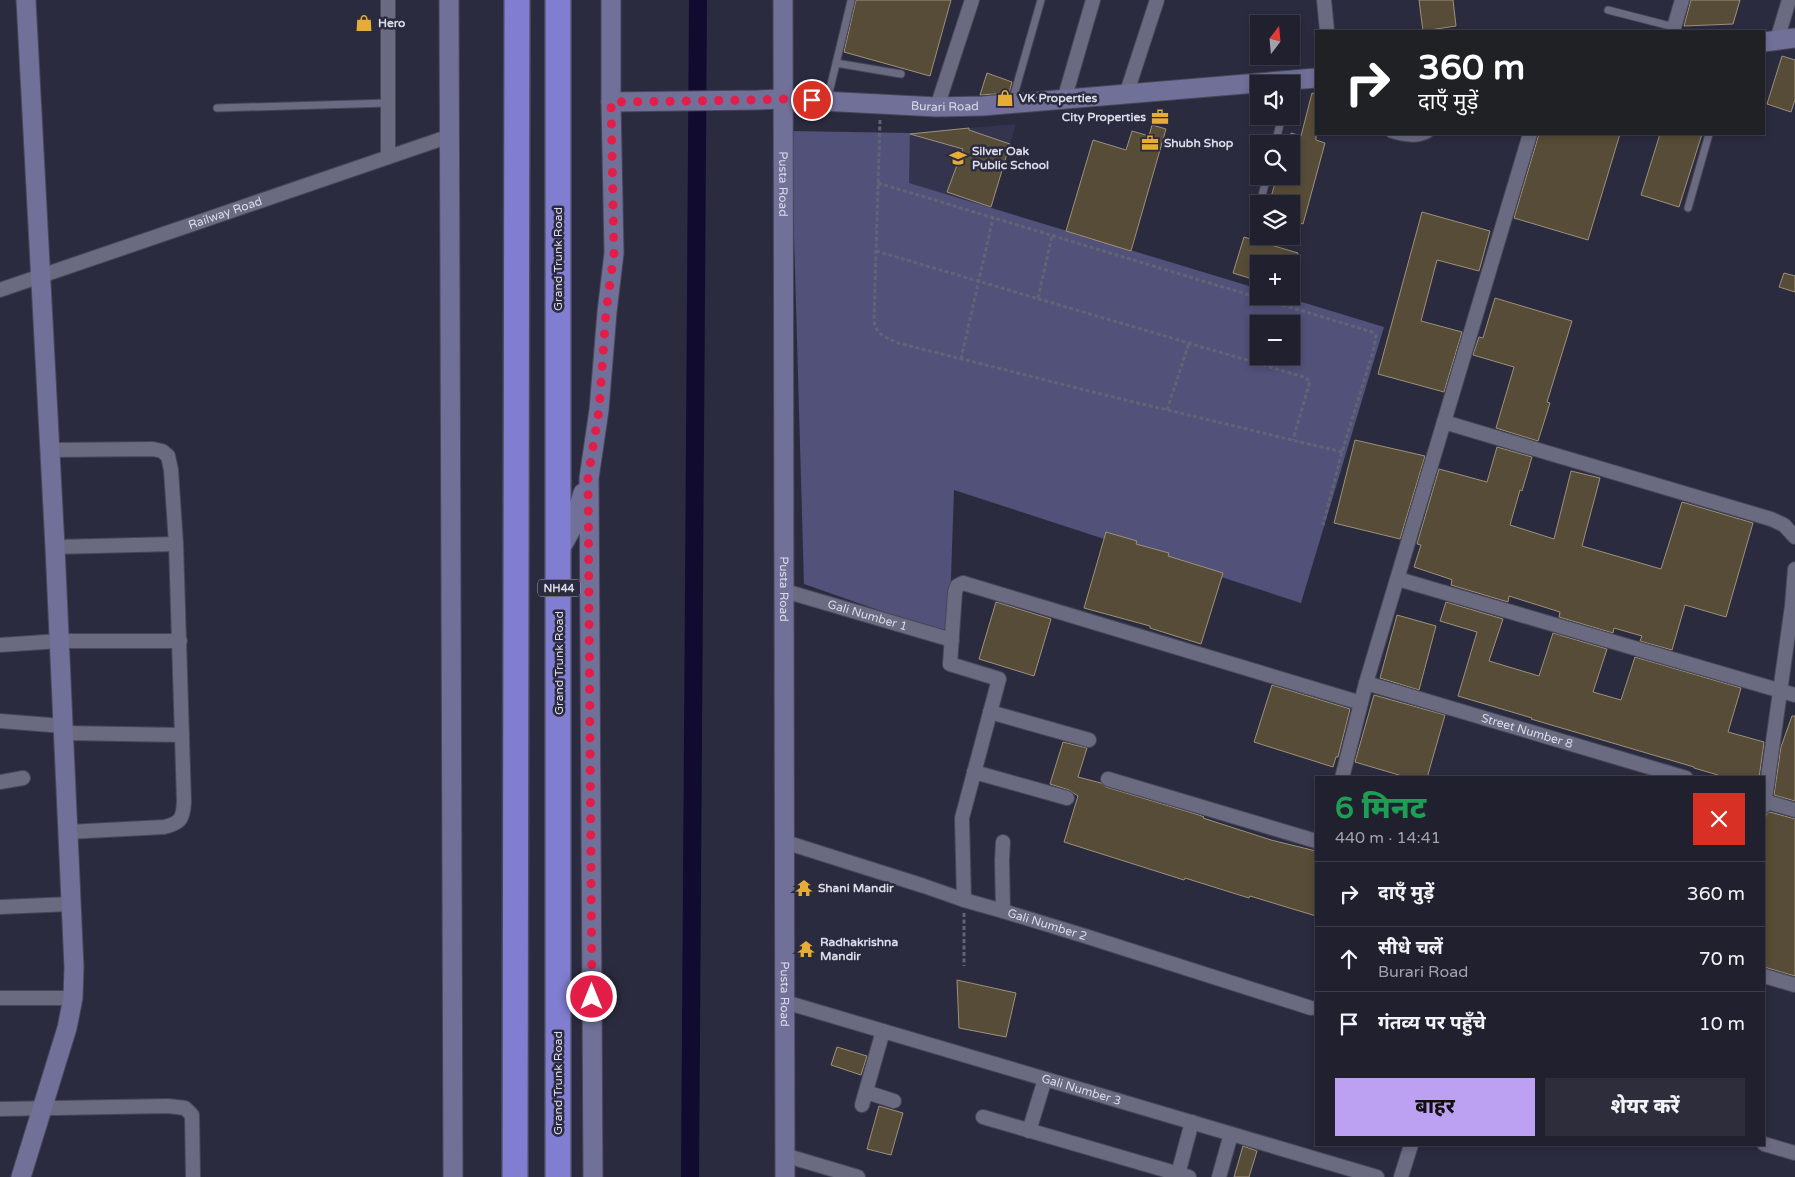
<!DOCTYPE html>
<html lang="hi">
<meta charset="utf-8">
<style>
:root{--surface:#20202f;--page:#2d2d3b;--text:#f1f3f6;--muted:#a2a3aa;--line:#3d3e4b;--accent:#bca0f2}
body{margin:0;font-family:"Varela Round","Noto Sans Devanagari",sans-serif;background:var(--page);color:var(--text);height:100vh;display:flex;flex-direction:column;font-size:19px;white-space:nowrap}
*{box-sizing:border-box;margin:0}
p{font-size:16px;color:var(--muted)}
.icon{flex:none;width:28px;height:28px;fill:none;stroke:currentColor;stroke-width:2;stroke-linecap:round;stroke-linejoin:round}
.map{position:relative;flex:1;overflow:hidden}
.details{position:absolute;left:1315px;top:776px;width:450px;height:370px;display:flex;flex-direction:column;background:var(--surface);border-radius:0px;box-shadow:0 2px 8px #0003,0 0 0 1px var(--line)}
.details>*{flex:none}
.top-card{position:absolute;left:1315px;top:30px;width:450px;height:105px;border-radius:0px;box-shadow:0 2px 8px #0003,0 0 0 1px var(--line);background:#202124;color:#fff;overflow:hidden}
.needle{width:32px;rotate:16deg}
.fabs{position:absolute;left:1250px;top:15px;display:grid;gap:10px}
.fabs a{display:grid;place-items:center;width:50px;height:50px;border-radius:0px;background:var(--surface);box-shadow:0 2px 8px #0003,0 0 0 1px var(--line);font-size:25px}
.pin{position:absolute;display:grid;place-items:center;width:42px;height:42px;color:#fff;margin:-21px;border:2px solid #fff;border-radius:50%;box-shadow:0 1px 5px #0007}
.me{position:absolute;width:55px;margin:-28px;rotate:0deg;stroke-linejoin:round;filter:drop-shadow(0 0 4px #0008)}
.turn{display:flex;align-items:center;gap:18px;height:105px;padding:0 20px;font-size:22px}
.turn .icon{width:65px;height:65px;stroke-width:2.5}
.turn b{display:block;font-size:35px;line-height:42px}
.round{display:grid;place-items:center;flex:none;width:52px;height:52px;border-radius:0px;background:var(--page)}
.head{display:flex;align-items:center;justify-content:space-between;height:85px;padding:0 20px}
h1{font-size:30px;font-weight:800;line-height:38px;color:#1e9e55}
.primary-button{display:flex;gap:10px;margin-top:auto;padding:10px 20px}
.primary-button a{flex:1;height:58px;border-radius:0px;background:var(--accent);color:#111;font-size:20px;font-weight:800;line-height:58px;text-align:center}
.primary-button a+a{background:var(--page);color:var(--text)}
ul{padding:0;list-style:none}
li{display:flex;align-items:center;gap:15px;height:65px;padding:0 20px;border-top:1px solid var(--line)}
li div{flex:1}
li b{display:block;font-size:19px}
li em{font-style:normal}
.map>svg:first-child{display:block}
</style>
<div class="map">
<svg width="1795" height="1177" viewBox="0 0 1795 1177">
<rect width="100%" height="100%" fill="#2b2b3f"/>
<!-- built -->
<path fill="#34344e" d="M1016 124 991 209 908 183 910 133Z"/>
<!-- green -->
<path fill="#515179" fill-rule="evenodd" d="M791 131 910 133 909 183 1259 289V296H1282L1384 327 1301 603 954 490 949 635 804 584ZM1259 324H1291V356H1259Z"/>
<g fill="none" stroke-linecap="round" stroke-linejoin="round">
<!-- canal -->
<path stroke="#100b2f" stroke-width="18" d="M690 1177 698 0"/>
</g>
<!-- building -->
<path fill="#574c37" stroke="#9e917a" d="M856 0H951L930 76 844 52Z
M1419 0H1453L1456 26 1423 31Z
M1691 0H1740L1733 24 1684 26Z
M1782 56 1795 60V100L1791 112 1767 104Z
M987 73 1012 82 1009 93 980 95Z
M1312 93 1316 94V140L1325 143 1303 224 1291 220V204H1269L1277 176H1291V133L1301 136Z
M1152 125 1166 129 1131 251 1066 231 1093 140 1126 150 1132 131 1149 136Z
M969 128V130L1010 144 991 207 947 192 963 149 910 134Z
M1539 134H1620L1588 240 1514 218Z
M1660 134H1702L1679 207 1641 195Z
M1422 212 1490 231 1479 271 1437 260 1421 321 1462 332 1444 392 1378 374Z
M1244 237 1298 253 1295 264H1259V281L1233 273Z
M1784 273 1795 276V292L1779 287Z
M1495 298 1572 321 1547 402 1550 403 1538 441 1496 428 1514 367 1473 355 1479 337 1483 338Z
M1355 440 1425 456 1400 539 1334 523Z
M1497 447 1532 457 1522 491 1520 490 1510 525 1554 539 1571 471 1600 478 1582 546 1661 569 1682 502 1753 523 1726 617 1685 605 1672 650 1640 641 1642 636 1614 628 1613 633 1559 617 1560 612 1509 596 1508 602 1451 585 1452 580 1450 579 1414 567 1421 545 1417 544 1439 469 1487 482Z
M1106 532 1137 541 1136 544 1169 553 1168 556 1223 573 1201 644 1150 628V626L1084 608Z
M996 602 1051 619 1034 676 979 659Z
M1446 602 1503 619 1489 661 1539 676 1553 633 1607 649 1593 692 1621 700 1635 657 1741 688 1728 732 1764 742 1759 778H1717L1718 775 1694 768V767L1531 719 1532 718 1458 696 1477 632 1440 621Z
M1397 615 1436 626 1419 690 1380 678Z
M1272 685 1350 709 1338 757H1336L1333 767 1254 742Z
M1374 695 1445 715 1427 778H1409L1355 762Z
M1792 716H1795V801L1774 795 1781 747Z
M1063 742 1087 748 1078 777 1101 783 1106 787 1199 815 1204 817 1203 818 1271 840 1316 851V916L1250 896 1249 898 1185 878 1184 880 1064 842 1078 796 1069 790 1050 784Z
M1770 812 1795 819V976L1764 967V830L1766 814Z
M957 980 1016 993 1006 1037 959 1028Z
M837 1047 867 1056 861 1075 831 1065Z
M879 1106 903 1113 891 1155 867 1149Z
M1243 1146 1257 1151 1249 1177H1234Z"/>
<g fill="none" stroke-linecap="round" stroke-linejoin="round">
<!-- lane casing -->
<g stroke="#474758" stroke-width="9">
<path id="lane" d="M1608 10 1674 27
M836 63 901 74
M827 101 851 1
M1012 102 1041 0
M217 108 388 103
M1390 134C1403 138 1417 141 1429 134
M1275 144 1282 116
M1260 204 1267 176
M1259 207C1256 216 1252 225 1259 232
M1688 208 1709 134
M1268 236 1277 239"/>
</g>
<!-- street casing -->
<g stroke="#474758" stroke-width="16">
<g id="street">
<path d="M388 0V157"/>
<path d="M1324 0 1327 31"/>
<path d="M1673 31 1682 0"/>
<path d="M1777 40 1789 0"/>
<path d="M1126 95 1157 0"/>
<path d="M1064 100 1093 0"/>
<path d="M937 107 972 0"/>
<path id="s1" d="M0 290 450 136"/>
<path d="M1444 422 1771 519 1784 525 1795 537"/>
<path d="M50 450 153 449 162 451 168 456 171 470 176 544 184 802C183 820 180 823 164 827L68 832"/>
<path d="M55 547 176 544"/>
<path d="M1398 579 1795 695"/>
<path id="s2" d="M785 591 952 640"/>
<path d="M0 645 60 641H180"/>
<path id="s3" d="M1366 683 1686 778"/>
<path d="M990 712 1089 740"/>
<path d="M0 721 63 726"/>
<path d="M64 733 182 735"/>
<path d="M974 772 1067 798"/>
<path d="M1342 778 1366 683 1530 134"/>
<path d="M1108 779 1316 841"/>
<path d="M0 782 23 778"/>
<path d="M1764 801 1795 810"/>
<path d="M1764 806 1792 606 1795 569"/>
<path id="s4" d="M785 842 924 886 964 900 1003 911 1085 936 1311 1008"/>
<path d="M1003 842 1002 860 1003 911"/>
<path d="M964 900 962 818 999 679 950 664 955 592 957 586 963 583 1361 703"/>
<path d="M0 907 71 904"/>
<path d="M1764 976 1795 985"/>
<path d="M0 998H73"/>
<path id="s5" d="M785 1002 1377 1177"/>
<path d="M866 1092 894 1101"/>
<path d="M862 1105 883 1031"/>
<path d="M0 1109 168 1106 185 1108 192 1115 193 1177"/>
<path d="M983 1117 1189 1177"/>
<path d="M1029 1131 1045 1079"/>
<path d="M1764 1144 1795 1153"/>
<path d="M784 1155 858 1177"/>
<path d="M1178 1174 1192 1122"/>
<path d="M1219 1177 1231 1134"/>
<path d="M1401 1177 1411 1145"/>
</g>
</g>
<!-- secondary casing -->
<g stroke="#474758" stroke-width="21">
<g id="secondary">
<path d="M449 0 453 1177"/>
<path id="s6" d="M783 0 785 1177"/>
<path d="M1764 42 1795 38"/>
<path id="s7" d="M611 102 758 100 783 99 937 107 983 106 1316 78"/>
<path d="M559 551 572 528 583 493"/>
<path d="M21 1177 67 1028 73 998 74 967 55 547 26 0"/>
<path d="M593 1177 589 478 599 410 607 312 614 253 611 102V0"/>
</g>
</g>
<!-- highway casing -->
<g stroke="#474758" stroke-width="28">
<path id="highway" d="M558 0V1177
M515 1177 517 0"/>
</g>
<!-- path -->
<path stroke="#626374" stroke-width="3" stroke-dasharray="4 2.5" stroke-linecap="butt" d="M880 120 874 320C875 335 886 337 898 343L1105 395 1342 452
M878 183 1372 332 1376 336 1373 352 1342 452 1323 525
M876 251 1304 377 1310 381 1293 440
M1038 298 1052 236
M961 359 993 218
M1167 410 1189 343
M964 913V966"/>
<!-- lane -->
<use href="#lane" stroke="#6a6a81" stroke-width="7"/>
<!-- street -->
<use href="#street" stroke="#6a6a81" stroke-width="14"/>
<!-- secondary -->
<use href="#secondary" stroke="#717099" stroke-width="19"/>
<!-- highway -->
<use href="#highway" stroke="#817ed1" stroke-width="25"/>
</g>
<g fill="none" stroke-linecap="round" stroke-linejoin="round">
<!-- route -->
<path stroke="#e11d48" stroke-width="9" stroke-dasharray="0 16.2" d="M592 997 588 478 599 410 606 312 614 253 611 102 758 100 782 99 812 100"/>
</g>
<!-- icons -->
<defs>
<g id="shop-bare" transform="scale(1.35)"><path d="M-5-2.5h2.3a2.7 3.5 0 0 1 5.4 0H5L5.5 6h-11ZM-1.5-2.5h3a1.5 2.3 0 0 0-3 0Z" fill="#e6ad36" stroke="#2b2b3f" stroke-width="2.5" paint-order="stroke"/></g>
<g id="office-bare" transform="scale(1.35)"><path d="M-6-3h4V-5.5h4V-3h4V5H-6ZM-1-4.5V-3h2v-1.5ZM-6 0V1H6V0Z" fill="#e6ad36" stroke="#2b2b3f" stroke-width="2.5" paint-order="stroke"/></g>
<g id="school-bare" transform="scale(1.35)"><path d="M0-5L7-2L0 1L-7-2ZM-4 1L0 2.5L4 1V4Q0 6-4 4Z" fill="#e6ad36" stroke="#2b2b3f" stroke-width="2.5" paint-order="stroke"/></g>
<g id="temple-bare" transform="scale(1.35)"><path d="M0-6L5-2H3V0L6.5 2.5H4V6H1.5V3h-3V6H-4V2.5H-6.5L-3 0V-2H-5Z" fill="#e6ad36" stroke="#2b2b3f" stroke-width="2.5" paint-order="stroke"/></g>
</defs>
<g fill-rule="evenodd">
<use href="#shop-bare" x="364" y="23"/>
<use href="#shop-bare" x="1005" y="98"/>
<use href="#office-bare" x="1160" y="117"/>
<use href="#office-bare" x="1150" y="143"/>
<use href="#school-bare" x="958" y="158"/>
<use href="#temple-bare" x="804" y="888"/>
<use href="#temple-bare" x="806" y="949"/>
</g>
<g text-anchor="middle" stroke-width="5" stroke-linejoin="round" paint-order="stroke">
<!-- shield labels -->
<rect fill="#2b2b3f" stroke="#a6a6b5" stroke-width="1" x="538" y="579.5" width="42" height="17" rx="4"/>
<g font-size="11" font-weight="bold" fill="#dadbe8">
<text x="559" y="592">NH44</text>
</g>
<!-- poi labels -->
<g font-size="12" font-weight="bold" fill="#dadbe8" stroke="#2b2b3f" text-anchor="start">
<text x="378" y="27">Hero</text>
<text x="1019" y="102">VK Properties</text>
<text x="1146" y="121" text-anchor="end">City Properties</text>
<text x="1164" y="147">Shubh Shop</text>
<text x="972" y="155">Silver Oak<tspan x="972" dy="14">Public School</tspan></text>
<text x="818" y="892">Shani Mandir</text>
<text x="820" y="946">Radhakrishna<tspan x="820" dy="14">Mandir</tspan></text>
</g>
<!-- street labels -->
<g font-size="12" fill="#dadbe8" stroke="#2b2b3f">
<text dy="4" stroke="none"><textPath href="#s7" startOffset="334">Burari Road</textPath></text>
<text dy="4" stroke="none"><textPath href="#s6" startOffset="184">Pusta Road</textPath></text>
<text dy="4" stroke="none"><textPath href="#s1" startOffset="238">Railway Road</textPath></text>
<text transform="translate(558 259) rotate(-90)" y="4">Grand Trunk Road</text>
<text dy="4" stroke="none"><textPath href="#s6" startOffset="589">Pusta Road</textPath></text>
<text dy="4" stroke="none"><textPath href="#s2" startOffset="86">Gali Number 1</textPath></text>
<text transform="translate(559 663) rotate(-90)" y="4">Grand Trunk Road</text>
<text dy="4" stroke="none"><textPath href="#s3" startOffset="168">Street Number 8</textPath></text>
<text dy="4" stroke="none"><textPath href="#s4" startOffset="275">Gali Number 2</textPath></text>
<text dy="4" stroke="none"><textPath href="#s6" startOffset="994">Pusta Road</textPath></text>
<text transform="translate(558 1083) rotate(-90)" y="4">Grand Trunk Road</text>
<text dy="4" stroke="none"><textPath href="#s5" startOffset="309">Gali Number 3</textPath></text>
</g>
</g>
</svg>
<div class="fabs">
<a><svg class="needle" viewBox="-14 -14 28 28"><path d="M0-13l5 13h-10z" fill="#e53935"/><path d="M0 13l5-13h-10z" fill="#a2a3aa"/></svg></a>
<a><svg class="icon" aria-label="sound" viewBox="0 0 24 24"><path d="M4 9h4l5-4v14l-5-4H4zM17 9q2 3 0 6"/></svg></a>
<a><svg class="icon" aria-label="search" viewBox="0 0 24 24"><circle cx="10" cy="10" r="6"/><path d="M15 15l6 6"/></svg></a>
<a><svg class="icon" aria-label="layers" viewBox="0 0 24 24"><path d="M12 4l9 5-9 5-9-5zM3 14l9 5 9-5"/></svg></a>
<a>+</a>
<a>−</a>
</div>
<div class="pin" style="left:812px;top:100px;background:#d93025"><svg class="icon" aria-label="arrive" viewBox="0 0 24 24"><path d="M6 21V4h12l-3 4 3 4H6"/></svg></div>
<svg class="me" style="left:592px;top:997px" viewBox="-20 -20 40 40"><circle r="17" fill="#e11d48" stroke="#fff" stroke-width="3"/><path d="M0-11L8 9 0 5-8 9z" fill="#fff"/></svg>
<div class="top-card">
<div class="turn"><svg class="icon" aria-label="right" viewBox="0 0 24 24"><path d="M7 20v-9h11M14 6l5 5-5 5"/></svg><div><b>360 m</b>दाएँ मुड़ें</div></div>
</div>
<section class="details">
<div class="head"><div><h1>6 मिनट</h1><p>440 m · 14:41</p></div><a class="round" style="background:#d93025;color:#fff"><svg class="icon" aria-label="close" viewBox="0 0 24 24"><path d="M6 6l12 12M18 6L6 18"/></svg></a></div>
<ul>
<li><svg class="icon" aria-label="right" viewBox="0 0 24 24"><path d="M7 20v-9h11M14 6l5 5-5 5"/></svg><div><b>दाएँ मुड़ें</b></div><em>360 m</em></li>
<li><svg class="icon" aria-label="ahead" viewBox="0 0 24 24"><path d="M12 20V5M6 11l6-6 6 6"/></svg><div><b>सीधे चलें</b><p>Burari Road</p></div><em>70 m</em></li>
<li><svg class="icon" aria-label="arrive" viewBox="0 0 24 24"><path d="M6 21V4h12l-3 4 3 4H6"/></svg><div><b>गंतव्य पर पहुँचे</b></div><em>10 m</em></li>
</ul>
<div class="primary-button"><a>बाहर</a><a>शेयर करें</a></div>
</section>
</div>
